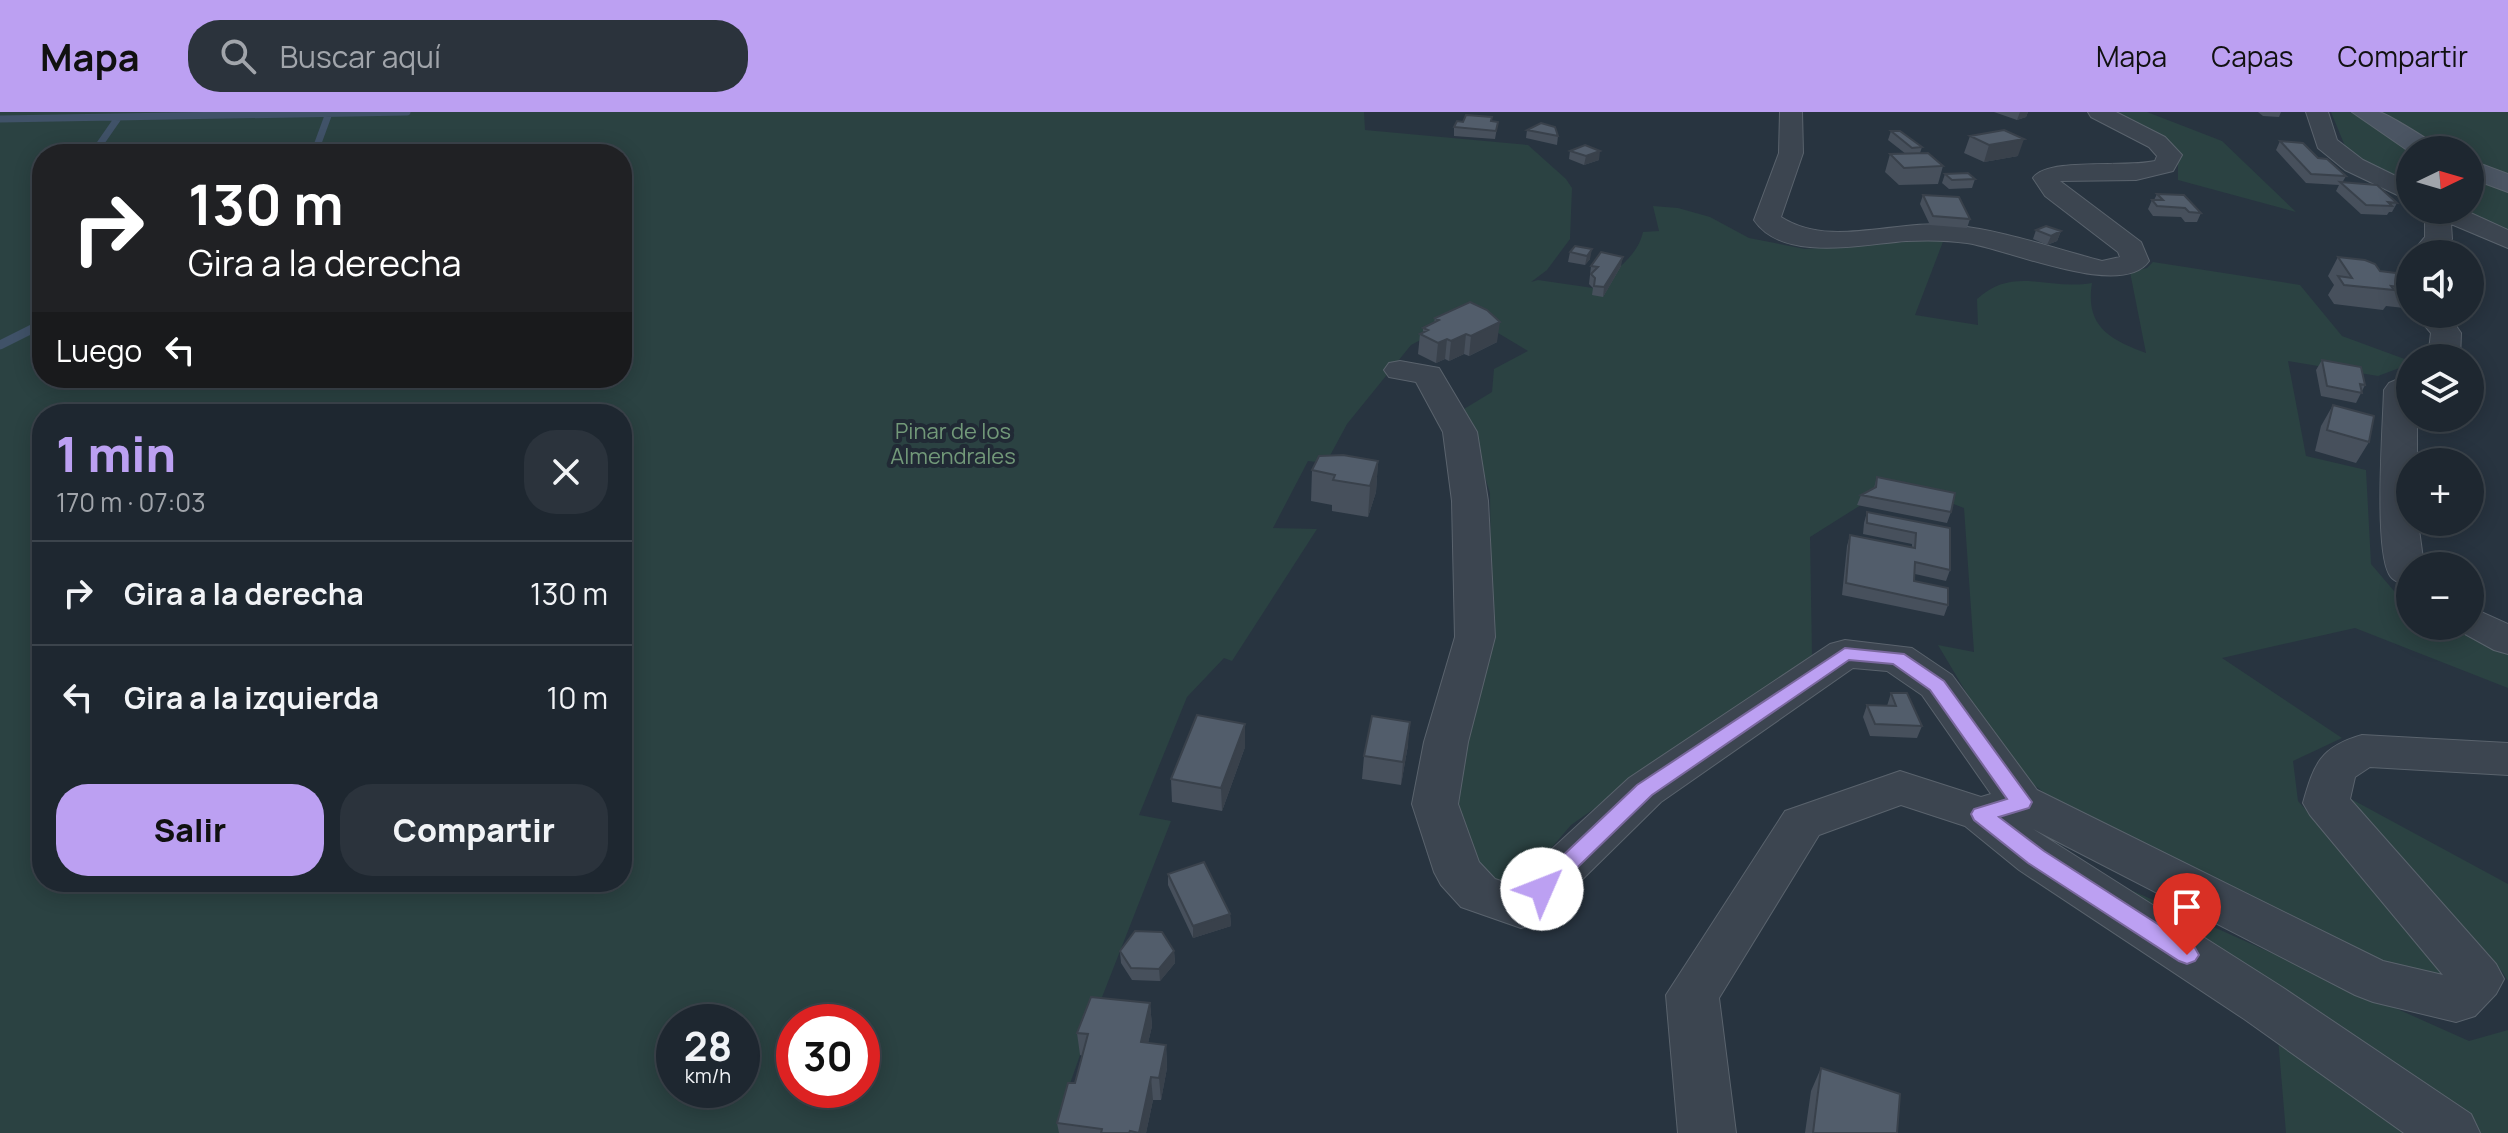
<!DOCTYPE html>
<html lang="es">
<meta charset="utf-8">
<style>
:root{--surface:#1e2730;--page:#2b333c;--text:#f1f3f6;--muted:#a1a5ab;--line:#3c444c;--accent:#bca0f2}
body{margin:0;font-family:Manrope,sans-serif;background:var(--page);color:var(--text);height:100vh;display:flex;flex-direction:column;font-size:30px;white-space:nowrap}
*{box-sizing:border-box;margin:0}
p{font-size:26px;color:var(--muted)}
.icon{flex:none;width:44px;height:44px;fill:none;stroke:currentColor;stroke-width:2;stroke-linecap:round;stroke-linejoin:round}
.map{position:relative;flex:1;overflow:hidden}
.side{position:absolute;left:32px;top:292px;width:600px;height:488px;display:flex;flex-direction:column;background:var(--surface);border-radius:32px;box-shadow:0 4px 20px #0003,0 0 0 2px var(--line)}
.side>*{flex:none}
.guide{position:absolute;left:32px;top:32px;width:600px;height:244px;border-radius:32px;box-shadow:0 4px 20px #0003,0 0 0 2px var(--line);background:#202124;color:#fff;overflow:hidden}
.needle{width:52px;rotate:85deg}
.controls{position:absolute;left:2396px;top:24px;display:grid;gap:16px}
.controls a{display:grid;place-items:center;width:88px;height:88px;border-radius:50%;background:var(--surface);box-shadow:0 4px 20px #0003,0 0 0 2px var(--line);font-size:40px}
.speed{position:absolute;left:656px;top:892px;display:flex;gap:16px;font-size:40px;font-weight:700;text-align:center}
.speed>*{display:grid;place-content:center;width:104px;height:104px;border-radius:50%;background:var(--surface);box-shadow:0 4px 20px #0003,0 0 0 2px var(--line);line-height:1}
.speed small{font-size:20px;font-weight:400}
.speed .limit{border:12px solid #d22;background:#fff;color:#111}
.pin{position:absolute;display:grid;place-items:center;width:68px;height:68px;color:#fff;margin:-82px -34px;border-radius:50% 50% 50% 0;rotate:-45deg;box-shadow:0 0 8px #0007}
.pin .icon{rotate:45deg}
.me{position:absolute;width:88px;margin:-44px;rotate:46deg;stroke-linejoin:round;filter:drop-shadow(0 0 6px #0008)}
.turn{display:flex;align-items:center;gap:28px;height:168px;padding:0 24px;font-size:36px}
.turn .icon{width:104px;height:104px;stroke-width:2.5}
.turn b{display:block;font-size:56px;line-height:68px}
.then{display:flex;align-items:center;height:76px;padding:0 24px;background:#0003;gap:16px;font-size:30px}
.round{display:grid;place-items:center;flex:none;width:84px;height:84px;border-radius:32px;background:var(--page)}
.head{display:flex;align-items:center;justify-content:space-between;height:136px;padding:0 24px}
h1{font-size:48px;font-weight:800;line-height:60px;color:var(--accent)}
.button{display:flex;gap:16px;margin-top:auto;padding:16px 24px}
.button a{flex:1;height:92px;border-radius:32px;background:var(--accent);color:#111;font-size:32px;font-weight:800;line-height:92px;text-align:center}
.button a+a{background:var(--page);color:var(--text)}
ul{padding:0;list-style:none}
li{display:flex;align-items:center;gap:24px;height:104px;padding:0 24px;border-top:2px solid var(--line)}
li div{flex:1}
li b{display:block;font-size:30px}
li em{font-style:normal}
header{display:flex;align-items:center;gap:48px;box-sizing:border-box;height:112px;padding:0 40px;background:var(--accent);color:#111}
header strong{font-size:38px}
nav{display:flex;gap:44px;margin-inline-start:auto;font-size:28px}
.search{width:560px;height:72px;background:var(--page);display:flex;align-items:center;gap:20px;box-sizing:border-box;padding:0 28px;border-radius:32px;color:var(--muted);font-size:30px}
.map>svg:first-child{display:block}
</style>
<header>
<strong>Mapa</strong>
<div class="search"><svg class="icon" aria-label="search" viewBox="0 0 24 24"><circle cx="10" cy="10" r="6"/><path d="M15 15l6 6"/></svg>Buscar aquí</div>
<nav><a>Mapa</a><a>Capas</a><a>Compartir</a></nav>
</header>
<div class="map">
<svg width="2508" height="1021" viewBox="0 0 2508 1021">
<rect width="100%" height="100%" fill="#283440"/>
<!-- green -->
<path fill="#2b4242" fill-rule="evenodd" d="M0 0H1364L1365 18 1528 33 1566 67 1572 76 1570 127 1547 158 1531 170 1538 168 1593 176C1613 160 1637 146 1643 120L1659 119 1653 94 1678 96 1710 105 1749 126 1805 137 1944 127 1915 203 1978 213 1977 187C2014 153 2048 179 2092 171 2085 214 2109 227 2146 241L2130 160 2147 156 2153 150 2300 173 2342 224 2410 249V252L2378 264 2288 249 2306 344 2366 358 2371 452 2400 486 2410 492V514H2451L2508 543V576L2355 516 2222 546 2342 626 2293 649 2298 689 2452 861 2432 868 2351 846 2087 714 2010 654 1938 533 1974 540 1964 396 1951 391 1872 386 1810 425 1812 543 1571 713 1528 763 1492 770 1468 749 1453 686 1491 462 1490 381 1464 297 1492 280 1494 257 1528 239 1468 203 1411 233 1347 312 1326 351 1308 349 1273 416 1317 417 1232 549 1224 546 1187 585 1139 703 1171 709 1086 926 1065 986 1059 1021H0ZM42 42H622V266H42ZM42 302H622V770H42ZM674 910H742V978H674ZM794 910H862V978H794Z
M2104 0H2147L2222 29 2296 100 2178 68V38Z
M2331 0H2508V134L2455 98H2470V38H2410V74L2347 39Z
M2340 681 2508 772V869L2501 858 2395 754Z
M2077 754 2469 929 2508 918V1021H2481L2258 870Z
M2278 926 2428 1021H2286Z"/>
<g fill="none" stroke-linecap="round" stroke-linejoin="round">
<!-- stream-far1 -->
<path stroke="#405268" stroke-width="7" d="M0 7 407 0
M93 42 118 6
M314 42 329 1"/>
<!-- stream -->
<path stroke="#405268" stroke-width="9" d="M0 233 42 212"/>
<!-- street casing -->
<g stroke="#5a636d" stroke-width="2">
<path id="street" d="M1780 0H1802L1803 41 1781 105C1831 137 1895 107 1951 113 2003 118 2052 136 2102 149L2120 145 2118 140 2045 84 2033 66C2047 45 2126 56 2155 49L2157 44 2149 35 2091 5 2088 0H2116L2165 25 2182 43 2173 59 2136 68 2060 69 2141 130 2149 149C2122 188 2008 137 1967 131 1947 128 1926 128 1906 129 1863 132 1783 151 1754 108L1779 41Z
M2306 0H2328L2337 28 2363 48 2410 71V89L2345 58 2318 36Z
M2429 98H2464L2508 118V136L2451 112 2452 127 2439 142 2410 143 2425 125V108Z
M2415 202H2448L2461 221 2460 246H2428L2431 221Z
M1400 249 1439 256 1477 320 1488 389 1495 525 1468 630 1458 692 1479 750 1495 767 1513 773 1629 666 1830 532 1845 528 1912 536 1952 563 2037 678 2383 849 2443 863 2310 703 2303 691C2314 652 2320 635 2362 623L2508 631V663L2370 655 2355 665 2350 687 2496 852 2504 867 2496 882 2475 904 2456 910 2373 890 2355 883 2033 717 2282 875 2471 1002 2480 1021H2404L2244 907 2019 758 1965 714 1901 693 1819 723 1719 886 1736 1021H1678L1666 883 1785 699 1900 659 1981 685 1991 682 1922 583 1887 559 1853 556 1661 690 1539 810 1521 816 1461 795 1441 773 1434 760 1412 692 1424 630 1455 525 1452 389 1443 320 1416 270 1389 265 1384 258 1389 251Z
M2410 262V306H2417V350H2410V410H2418L2424 454H2410V473C2401 471 2393 470 2389 462 2374 434 2383 315 2384 278L2389 271Z
M2470 495 2508 512V542L2494 538 2456 517 2454 514H2470Z"/>
</g>
<!-- secondary casing -->
<g stroke="#5a636d" stroke-width="2">
<path id="secondary" d="M2352 0C2360 0 2370 0 2379 0 2386 1 2437 32 2441 38L2410 40Z
M2470 48 2508 62V80L2470 66Z"/>
</g>
<!-- street -->
<use href="#street" fill="#3c4550" fill-rule="evenodd"/>
<!-- secondary -->
<use href="#secondary" fill="#4b5563" fill-rule="evenodd"/>
</g>
<!-- wall -->
<path fill="#47505c" d="M1994 0H2028L2026 5 2017 8Z
M2258 0H2281L2279 5 2263 4Z
M1491 9 1498 10 1495 27 1454 24V15Z
M1527 18 1558 24 1557 33 1526 26Z
M1891 19 1922 35 1920 41 1943 54 1938 72 1899 73 1885 60 1890 42H1906L1888 28Z
M1970 24 2018 44 1984 50 1964 41Z
M2280 29 2318 46 2346 64 2342 71 2397 91 2392 100H2389L2387 103 2361 102 2336 79 2339 73 2306 71 2276 38Z
M1570 39 1599 48 1584 53 1569 47Z
M1945 62 1975 67 1972 76 1949 77 1942 71Z
M2157 82 2201 101 2197 110H2185L2181 105 2153 104 2148 97 2152 88H2154Z
M1923 83 1970 107 1967 116 1930 113 1920 92Z
M2036 118 2061 119 2057 129 2047 133 2033 127Z
M1575 134 1590 147 1585 153 1568 150 1570 140Z
M2338 145 2410 170V185L2404 196 2386 194 2383 198 2334 192 2328 183 2334 173 2328 164Z
M1591 154H1621L1603 185 1592 183 1593 176 1589 172Z
M1435 206 1497 230 1469 244 1464 242 1449 249 1445 247 1436 251 1418 242 1420 222 1423 220V216L1434 211Z
M2322 248 2365 273 2356 291 2321 284 2316 258Z
M2333 293 2369 330 2356 351 2315 339 2321 314Z
M1378 349 1376 380 1368 405 1332 399V393L1311 389 1312 358Z
M1877 365 1951 400 1947 411 1857 393 1861 383 1874 376Z
M1867 400 1950 416V458L1946 469 1915 462 1914 469 1948 493 1944 504 1842 483 1847 434 1850 423 1912 436V432L1863 422 1864 411Z
M1891 581 1922 614 1917 626 1870 624 1863 605 1867 593 1887 594Z
M1408 633 1401 673 1362 667 1364 644Z
M1245 635 1222 699 1172 690 1171 667Z
M1168 762 1230 802 1231 814 1193 826 1168 773Z
M1120 839H1174L1175 851 1160 869 1132 868 1121 851Z
M1150 891 1152 914 1148 931 1166 933 1167 956 1161 988H1153L1146 1021H1059L1057 1011 1075 971 1083 944 1080 943 1077 921Z
M1821 956 1897 1021H1805L1811 979Z"/>
<!-- shaded-wall -->
<path fill="#39414b" d="M2020 0H2028L2026 5 2017 8Z
M2024 27 2018 44 1984 50 1989 33Z
M1600 39 1599 48 1584 53 1586 44Z
M2061 119 2057 129 2047 133 2051 124Z
M1592 137 1590 147 1585 153 1587 144Z
M1623 145 1621 154 1603 185 1604 175Z
M1500 210 1497 230 1469 244 1471 224Z
M1466 222 1464 242 1449 249 1451 229Z
M1447 227 1445 247 1436 251 1438 231Z
M1378 349 1376 380 1368 405 1370 374Z
M1410 610 1408 633 1401 673 1403 650Z
M1245 612V635L1222 699 1221 676Z
M1230 802 1231 814 1193 826V814Z
M1174 839 1175 851 1160 869 1159 857Z
M1150 891 1152 914 1143 953 1141 930Z
M1166 933 1167 956 1161 988 1159 966Z
M1151 965 1153 988 1146 1021H1139Z"/>
<!-- building -->
<path fill="#525d6b" stroke="#39414b" stroke-width="2" d="M1466 3 1492 5 1491 9 1498 10 1496 19 1454 15 1457 9 1463 10Z
M1541 11 1555 15 1558 24 1527 18Z
M2004 18 2024 27 1989 33 1970 24Z
M1891 19H1900L1922 35 1912 36Z
M2280 29 2303 31 2318 46 2327 47 2346 64 2311 62Z
M1585 33 1600 39 1586 44 1570 39Z
M1928 41 1943 54 1904 56 1890 42Z
M1968 61 1975 67 1952 68 1945 62Z
M2340 70 2377 73 2397 91 2388 90 2392 94 2366 93Z
M2157 82 2184 83 2201 101 2189 100 2185 96 2157 94 2152 88H2163Z
M1923 83 1959 85 1970 107 1933 104Z
M2046 114 2061 119 2051 124 2036 118Z
M1575 134 1592 137 1587 144 1570 140Z
M1601 140 1623 145 1604 175 1594 174 1595 166 1591 162 1598 155 1591 154Z
M2338 145 2365 148 2375 152 2380 159 2404 162 2410 170V176L2391 174 2394 178 2344 173 2338 164 2352 166Z
M1470 190 1487 198 1500 210 1471 224 1466 222 1451 229 1447 227 1438 231 1420 222 1428 218 1423 216 1439 208 1435 206Z
M2322 248 2361 255 2365 273 2360 272 2362 281 2327 274Z
M2333 293 2374 304 2369 330 2327 318Z
M1343 343 1378 349 1370 374 1333 368 1335 363 1312 358 1319 344Z
M1877 365 1955 381 1951 400 1861 383 1876 375Z
M1867 400 1950 416V458L1915 450 1914 469 1948 476V493L1846 471 1850 423 1915 436 1916 421 1867 411Z
M1891 581H1907L1922 614 1875 612 1867 593 1896 594Z
M1197 603 1245 612 1221 676 1171 667Z
M1372 604 1410 610 1403 650 1364 644Z
M1204 750 1230 802 1193 814 1168 762Z
M1135 819 1162 820 1174 839 1159 857 1131 856 1120 839Z
M1091 885 1150 891 1141 930 1166 933 1159 966 1151 965 1139 1021 1130 1019 1129 1021H1101L1102 1017 1057 1011 1068 971H1075L1088 922 1077 921Z
M1821 956 1900 982 1897 1021H1813Z"/>
<!-- route -->
<path fill="#bca0f2" stroke="#7a689d" stroke-width="2" d="M1845 536 1904 542 1944 569 2032 690 2029 696 1999 705 2044 739 2195 836 2199 843 2195 849 2187 852 2179 849 2028 751 1974 708 1971 702 1974 697 2007 687 1930 578 1893 552 1849 548 1652 683 1549 783 1542 786 1534 783 1530 777 1534 771 1637 673Z"/>
<g text-anchor="middle" stroke-width="8" stroke-linejoin="round" paint-order="stroke">
<!-- park labels -->
<g font-size="22" fill="#729979" stroke="#212a35">
<text x="953" y="327">Pinar de los<tspan x="953" dy="25">Almendrales</tspan></text>
</g>
</g>
</svg>
<div class="controls">
<a><svg class="needle" viewBox="-14 -14 28 28"><path d="M0-13l5 13h-10z" fill="#e53935"/><path d="M0 13l5-13h-10z" fill="#a1a5ab"/></svg></a>
<a><svg class="icon" aria-label="sound" viewBox="0 0 24 24"><path d="M4 9h4l5-4v14l-5-4H4zM17 9q2 3 0 6"/></svg></a>
<a><svg class="icon" aria-label="layers" viewBox="0 0 24 24"><path d="M12 4l9 5-9 5-9-5zM3 14l9 5 9-5"/></svg></a>
<a>+</a>
<a>−</a>
</div>
<div class="speed"><div>28<small>km/h</small></div><div class="limit">30</div></div>
<div class="pin" style="left:2187px;top:843px;background:#d93025"><svg class="icon" aria-label="arrive" viewBox="0 0 24 24"><path d="M6 21V4h12l-3 4 3 4H6"/></svg></div>
<svg class="me" style="left:1542px;top:777px" viewBox="-20 -20 40 40"><circle r="19" fill="#fff"/><path d="M0-13L10 11 0 6-10 11z" fill="#bca0f2"/></svg>
<div class="guide">
<div class="turn"><svg class="icon" aria-label="right" viewBox="0 0 24 24"><path d="M7 20v-9h11M14 6l5 5-5 5"/></svg><div><b>130 m</b>Gira a la derecha</div></div>
<div class="then">Luego<svg class="icon" aria-label="left" viewBox="0 0 24 24"><path d="M17 20v-9H6M10 6l-5 5 5 5"/></svg></div>
</div>
<section class="side">
<div class="head"><div><h1>1 min</h1><p>170 m · 07:03</p></div><a class="round"><svg class="icon" aria-label="close" viewBox="0 0 24 24"><path d="M6 6l12 12M18 6L6 18"/></svg></a></div>
<ul>
<li><svg class="icon" aria-label="right" viewBox="0 0 24 24"><path d="M7 20v-9h11M14 6l5 5-5 5"/></svg><div><b>Gira a la derecha</b></div><em>130 m</em></li>
<li><svg class="icon" aria-label="left" viewBox="0 0 24 24"><path d="M17 20v-9H6M10 6l-5 5 5 5"/></svg><div><b>Gira a la izquierda</b></div><em>10 m</em></li>
</ul>
<div class="button"><a>Salir</a><a>Compartir</a></div>
</section>
</div>
